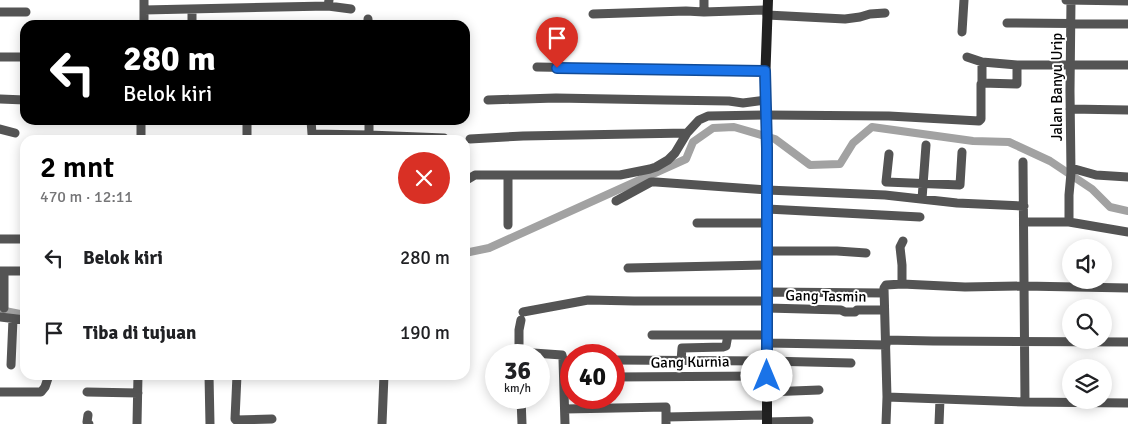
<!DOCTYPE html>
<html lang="id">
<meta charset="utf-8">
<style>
:root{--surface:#fff;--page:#f2f2f2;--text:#202124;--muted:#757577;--accent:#000}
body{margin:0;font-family:Signika,sans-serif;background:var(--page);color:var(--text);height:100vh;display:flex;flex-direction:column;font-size:19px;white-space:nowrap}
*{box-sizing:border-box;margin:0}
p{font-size:16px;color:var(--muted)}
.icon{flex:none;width:28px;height:28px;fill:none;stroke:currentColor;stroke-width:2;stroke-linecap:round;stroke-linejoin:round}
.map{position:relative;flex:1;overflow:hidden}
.details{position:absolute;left:20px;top:135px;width:450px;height:245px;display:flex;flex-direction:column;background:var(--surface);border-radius:15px;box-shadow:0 2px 12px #0003}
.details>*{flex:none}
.banner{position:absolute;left:20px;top:20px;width:450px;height:105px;border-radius:15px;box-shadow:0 2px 12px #0003;background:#000;color:#fff;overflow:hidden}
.tools{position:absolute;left:1062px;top:239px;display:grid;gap:10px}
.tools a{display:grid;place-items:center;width:50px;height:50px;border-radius:50%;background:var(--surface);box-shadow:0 2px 12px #0003;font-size:25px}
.speed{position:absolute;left:485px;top:344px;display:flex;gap:10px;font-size:25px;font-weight:700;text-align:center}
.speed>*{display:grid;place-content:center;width:65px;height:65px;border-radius:50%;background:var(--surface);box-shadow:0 2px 12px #0003;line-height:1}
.speed small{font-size:12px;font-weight:400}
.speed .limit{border:8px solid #d22;background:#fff;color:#111}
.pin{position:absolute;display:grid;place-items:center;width:42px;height:42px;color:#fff;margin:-51px -21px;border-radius:50% 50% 50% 0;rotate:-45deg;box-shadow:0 0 5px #0007}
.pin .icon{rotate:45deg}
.me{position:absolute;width:55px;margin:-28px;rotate:0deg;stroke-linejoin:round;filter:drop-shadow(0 0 4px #0008)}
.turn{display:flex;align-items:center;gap:18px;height:105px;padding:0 20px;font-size:22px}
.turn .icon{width:65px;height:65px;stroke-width:2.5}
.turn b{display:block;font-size:35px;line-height:42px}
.round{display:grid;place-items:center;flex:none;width:52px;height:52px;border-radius:26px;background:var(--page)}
.summary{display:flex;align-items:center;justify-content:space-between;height:85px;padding:0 20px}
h1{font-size:30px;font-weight:600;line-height:38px;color:var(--accent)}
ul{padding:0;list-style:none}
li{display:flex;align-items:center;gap:15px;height:75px;padding:0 20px}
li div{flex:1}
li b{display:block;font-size:19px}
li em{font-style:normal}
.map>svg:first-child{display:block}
</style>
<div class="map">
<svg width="1128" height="424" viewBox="0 0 1128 424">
<rect width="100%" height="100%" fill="#fff"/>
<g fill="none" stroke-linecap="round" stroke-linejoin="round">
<!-- canal -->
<path stroke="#a2a2a2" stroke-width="8" d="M465 253 489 248 686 159 693 142 713 128 734 127 775 139 810 165 840 164 853 143 872 127 973 141 1009 142 1050 161 1092 189 1110 207 1128 211
M0 310 25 315"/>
<!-- street -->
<path stroke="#545454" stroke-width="9" d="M1066 0 1128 1
M328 6 351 9
M144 10 328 6 329 0
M0 12H26
M704 12V0
M593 14 686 11 704 12 767 10
M767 15 845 19 860 17 870 14 885 13
M368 19V25
M1007 23 1128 24
M144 25V0
M192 25V9
M962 32 964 0
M0 57H25
M967 57 982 62 1017 65H1128
M537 67 765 71
M982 83 1017 84V65
M0 99 25 100
M488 100 556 98 664 100 729 101 743 103 766 100
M1070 109 1128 110
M311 120 312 134 369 135 444 138 446 140
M369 120V135
M0 129 15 133
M470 139 523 136 687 133
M141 140V120
M247 140V120
M889 154 886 182 960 185 962 152
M1023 162 1025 402
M1071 168 1096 175 1128 177
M508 175V225
M465 181 475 175H620L650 169 656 167 668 160 675 153 687 133 699 120 708 116 766 115 889 116 979 121 981 119V84L982 83V62
M922 199 926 145
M616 201 651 182H656L767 190 885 195 957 203 1024 206
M767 209 920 217
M1024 222H1069L1128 232
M1069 222V195L1071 173 1070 91 1071 0
M697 223H767
M0 239H25
M767 251H837L866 253
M628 268 767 265
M0 271H25
M4 271V308
M902 284V265L900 247 903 241
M767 292 884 293
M767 308 841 310 845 312H855L857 310H884
M523 312 588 300 634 301H767
M0 317 25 320
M652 335H767
M886 340 933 341 1128 342
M767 343 886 345
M519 352 562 355 563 359 565 424
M519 355V330L521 320
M614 360 767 361 851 363
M681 361 682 348 723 347 726 346 728 335
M11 365 13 319
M209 375 210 424
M237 375 235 419 236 420 272 419
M614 377 767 376
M0 392H41L45 387 49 375
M87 392 138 393
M767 392 819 390
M887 397 1025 402 1128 403
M521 398 522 424
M565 409 666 407V424
M88 415 87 422 89 424
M666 417 767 415
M767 422 809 421
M137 424 138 375
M382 424 384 375
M886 424 887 397 884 288 886 285 902 284 965 287 1024 286 1128 288
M939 424 940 399"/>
<!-- secondary -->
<path stroke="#212121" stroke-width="10" d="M767 424V130L765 84 768 0"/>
</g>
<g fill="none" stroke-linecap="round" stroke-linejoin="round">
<!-- route casing -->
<g stroke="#114b97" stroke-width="12">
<path id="route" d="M557 68 765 71 767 148V376"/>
</g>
<!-- route -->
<use href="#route" stroke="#1a73e8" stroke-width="9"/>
</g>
<g text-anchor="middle" stroke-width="4" stroke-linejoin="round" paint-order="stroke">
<!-- street labels -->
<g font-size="15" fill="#000" stroke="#fff">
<text transform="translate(1057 87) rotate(-90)" y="5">Jalan Banyu Urip</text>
<text transform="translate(826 296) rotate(1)" y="5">Gang Tasmin</text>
<text transform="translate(690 362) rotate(-1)" y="5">Gang Kurnia</text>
</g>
</g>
</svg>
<div class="tools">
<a><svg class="icon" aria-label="sound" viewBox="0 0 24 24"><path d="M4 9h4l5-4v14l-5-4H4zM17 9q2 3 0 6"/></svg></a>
<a><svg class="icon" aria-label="search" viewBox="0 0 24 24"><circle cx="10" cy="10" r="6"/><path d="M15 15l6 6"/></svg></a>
<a><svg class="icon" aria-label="layers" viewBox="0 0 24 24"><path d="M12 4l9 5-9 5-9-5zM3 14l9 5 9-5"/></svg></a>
</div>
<div class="speed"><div>36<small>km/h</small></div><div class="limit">40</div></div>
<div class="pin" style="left:557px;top:68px;background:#d93025"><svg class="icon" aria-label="arrive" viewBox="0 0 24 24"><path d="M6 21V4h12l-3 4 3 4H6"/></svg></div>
<svg class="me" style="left:767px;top:376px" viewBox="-20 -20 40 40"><circle r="19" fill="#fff"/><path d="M0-13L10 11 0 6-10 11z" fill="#1a73e8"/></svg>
<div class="banner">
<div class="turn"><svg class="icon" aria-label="left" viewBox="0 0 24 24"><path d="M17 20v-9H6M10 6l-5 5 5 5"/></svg><div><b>280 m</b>Belok kiri</div></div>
</div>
<section class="details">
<div class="summary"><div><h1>2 mnt</h1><p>470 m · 12:11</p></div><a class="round" style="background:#d93025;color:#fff"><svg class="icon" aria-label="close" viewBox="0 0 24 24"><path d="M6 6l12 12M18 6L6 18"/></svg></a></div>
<ul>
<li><svg class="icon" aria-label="left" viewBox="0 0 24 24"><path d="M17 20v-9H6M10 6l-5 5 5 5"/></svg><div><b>Belok kiri</b></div><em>280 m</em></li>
<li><svg class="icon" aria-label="arrive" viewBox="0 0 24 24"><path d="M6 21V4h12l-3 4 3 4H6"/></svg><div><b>Tiba di tujuan</b></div><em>190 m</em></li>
</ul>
</section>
</div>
